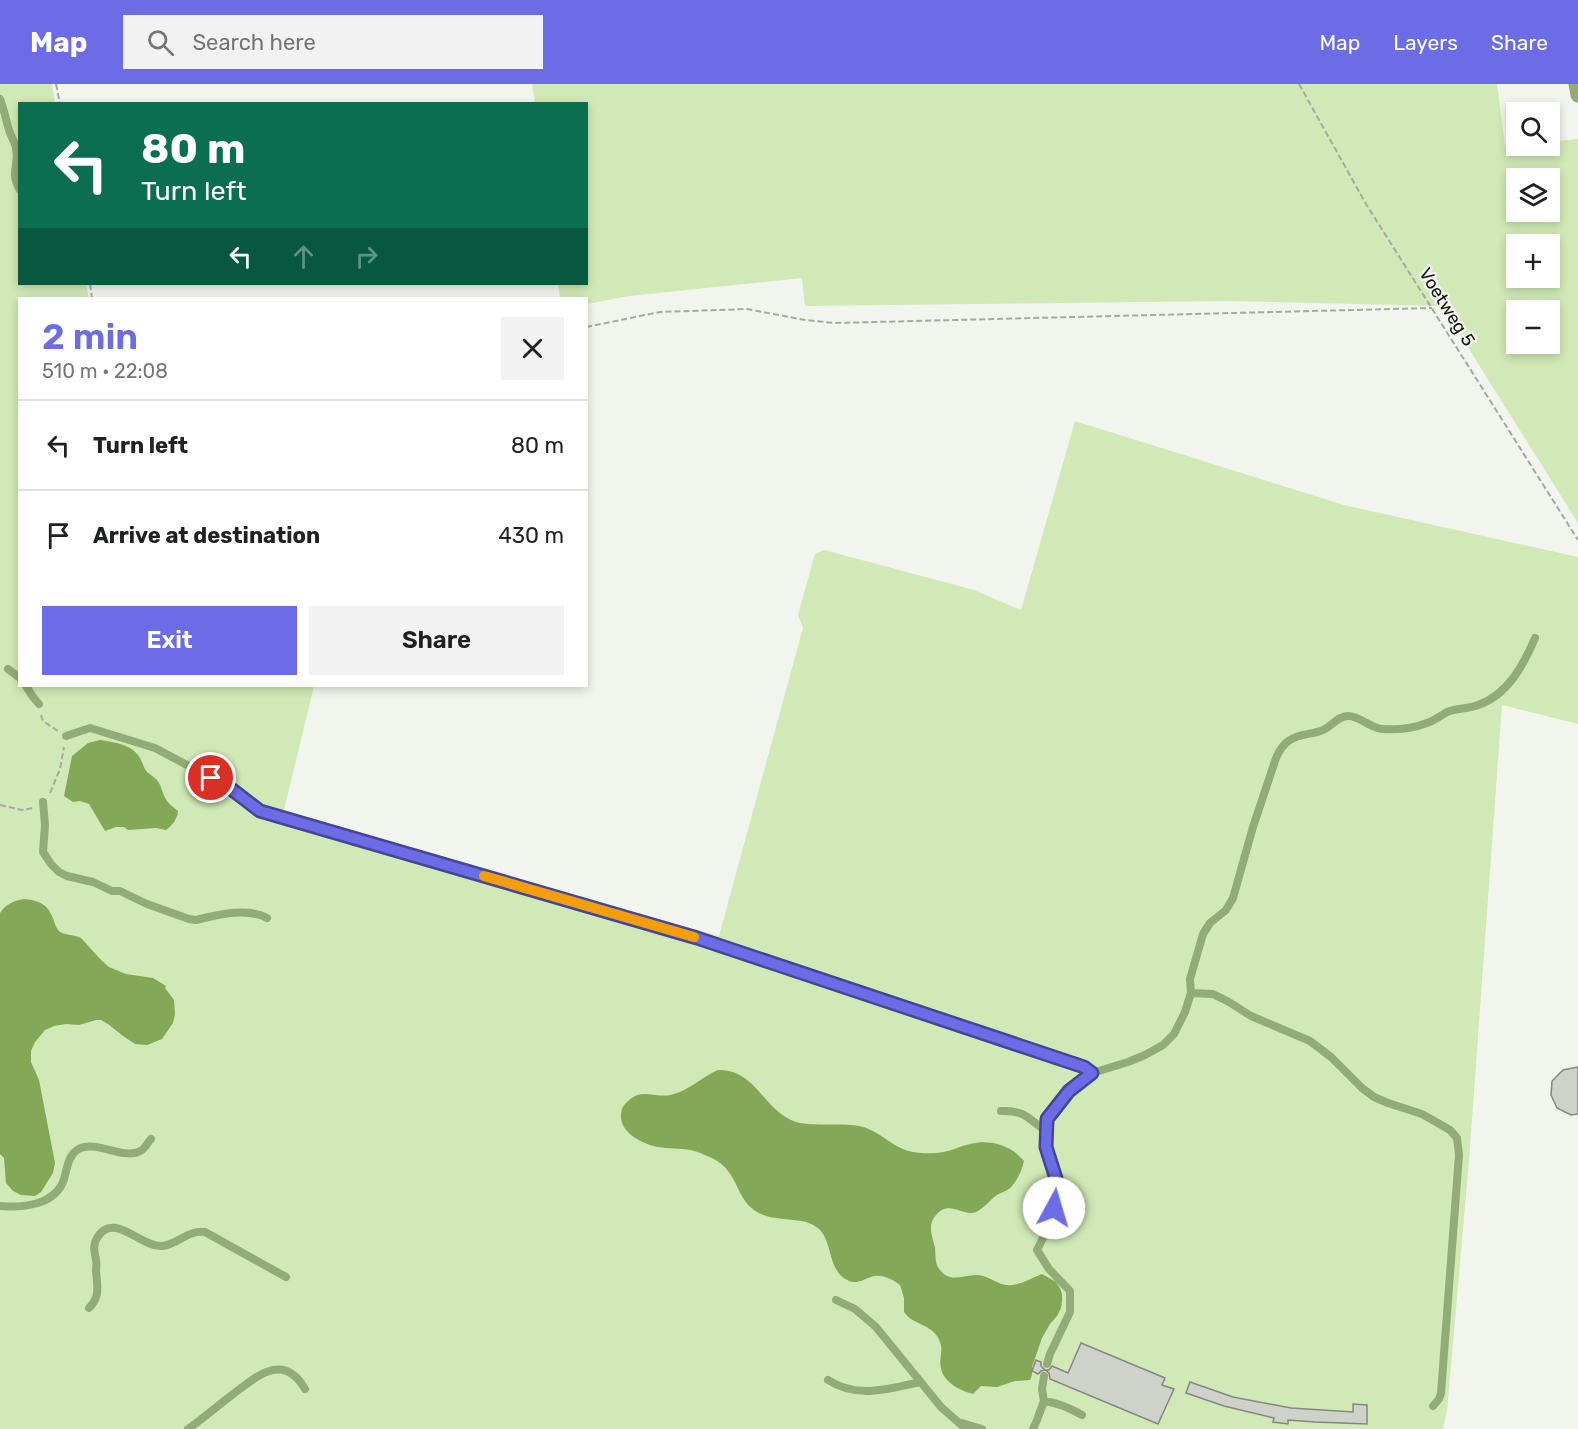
<!DOCTYPE html>
<meta charset="utf-8">
<style>
:root{--surface:#fff;--page:#f2f2f2;--text:#202124;--muted:#757577;--line:#e0e0e0;--accent:#6c6ce6}
body{margin:0;font-family:Rubik,sans-serif;background:var(--page);color:var(--text);height:100vh;display:flex;flex-direction:column;font-size:22px;white-space:nowrap}
*{box-sizing:border-box;margin:0}
p{font-size:20px;color:var(--muted)}
.icon{flex:none;width:33px;height:33px;fill:none;stroke:currentColor;stroke-width:2;stroke-linecap:round;stroke-linejoin:round}
.map{position:relative;flex:1;overflow:hidden}
.details{position:absolute;left:18px;top:213px;width:570px;height:390px;display:flex;flex-direction:column;background:var(--surface);border-radius:0px;box-shadow:0 3px 9px #0003}
.details>*{flex:none}
.top-card{position:absolute;left:18px;top:18px;width:570px;height:183px;border-radius:0px;box-shadow:0 3px 9px #0003;background:#0b6e4f;color:#fff;overflow:hidden}
.fabs{position:absolute;left:1506px;top:18px;display:grid;gap:12px}
.fabs a{display:grid;place-items:center;width:54px;height:54px;border-radius:0px;background:var(--surface);box-shadow:0 3px 9px #0003;font-size:30px}
.pin{position:absolute;display:grid;place-items:center;width:51px;height:51px;color:#fff;margin:-26px;border:3px solid #fff;border-radius:50%;box-shadow:0 2px 6px #0007}
.me{position:absolute;width:66px;margin:-33px;rotate:6deg;stroke-linejoin:round;filter:drop-shadow(0 0 4px #0008)}
.turn{display:flex;align-items:center;gap:21px;height:126px;padding:0 24px;font-size:27px}
.turn .icon{width:78px;height:78px;stroke-width:2.5}
.turn b{display:block;font-size:42px;line-height:51px}
.lanes{display:flex;align-items:center;height:57px;padding:0 24px;background:#0003;justify-content:center;gap:30px;direction:ltr}
.lanes .off{opacity:.35}
.round{display:grid;place-items:center;flex:none;width:63px;height:63px;border-radius:0px;background:var(--page)}
.headline{display:flex;align-items:center;justify-content:space-between;height:102px;padding:0 24px}
h1{font-size:36px;font-weight:600;line-height:45px;color:var(--accent)}
.primary-button{display:flex;gap:12px;margin-top:auto;padding:12px 24px}
.primary-button a{flex:1;height:69px;border-radius:0px;background:var(--accent);color:#fff;font-size:24px;font-weight:600;line-height:69px;text-align:center}
.primary-button a+a{background:var(--page);color:var(--text)}
ul{padding:0;list-style:none}
li{display:flex;align-items:center;gap:18px;height:90px;padding:0 24px;border-top:2px solid var(--line)}
li div{flex:1}
li b{display:block;font-size:22px}
li em{font-style:normal}
header{display:flex;align-items:center;gap:36px;box-sizing:border-box;height:84px;padding:0 30px;background:var(--accent);color:#fff}
header strong{font-size:28px}
nav{display:flex;gap:33px;margin-inline-start:auto;font-size:21px}
.search{width:420px;height:54px;background:var(--page);display:flex;align-items:center;gap:15px;box-sizing:border-box;padding:0 21px;border-radius:0px;color:var(--muted);font-size:22px}
.map>svg:first-child{display:block}
</style>
<header>
<strong>Map</strong>
<div class="search"><svg class="icon" aria-label="search" viewBox="0 0 24 24"><circle cx="10" cy="10" r="6"/><path d="M15 15l6 6"/></svg>Search here</div>
<nav><a>Map</a><a>Layers</a><a>Share</a></nav>
</header>
<div class="map">
<svg width="1578" height="1345" viewBox="0 0 1578 1345">
<rect width="100%" height="100%" fill="#f1f5ed"/>
<!-- green -->
<path fill="#d0e9b6" fill-rule="evenodd" d="M0 0H52L55 19 20 20V200H86L89 214H20V602H314L283 730 719 852 803 544 798 531 815 470 824 466 974 506 1021 526 1075 337 1344 421 1578 473V640L1502 621 1469 1077 1447 1327 1443 1345H0Z
M532 0H1497L1505 62H1550V58L1578 55V439L1442 222 1229 217 805 222 802 194 629 212 587 220 586 214H560L558 200H586V20L535 19ZM1516 94H1550V128H1516ZM1516 160H1550V194H1516ZM1516 226H1550V260H1516Z"/>
<!-- water -->
<path fill="#83a857" d="M100 656C113 658 130 660 138 671 142 676 143 683 147 688 152 692 158 695 160 701 166 716 164 716 178 727 178 734 172 742 166 746L156 744 128 746 124 743H116L105 747 89 720 80 717 73 718 64 712 72 672 88 659Z
M24 815C36 816 47 819 52 832 54 836 55 842 58 846 63 852 74 850 81 854L102 877 109 883 126 890 153 894 166 902 165 904 174 916 175 930 173 939 162 955 147 961 135 960 123 952 108 940 101 936H96L79 941 66 940 54 942 45 946 35 958 31 967V978L39 996 55 1079 53 1089 41 1108 35 1112 21 1111 13 1107 6 1099 4 1074 0 1070V829C6 820 13 817 24 815Z
M718 986C756 986 761 1022 791 1036 808 1044 839 1038 859 1042 876 1045 887 1058 903 1065 914 1070 932 1070 944 1068 953 1066 961 1062 970 1060 990 1055 1011 1061 1024 1077 1022 1086 1018 1095 1012 1102 1008 1107 1002 1108 997 1111 989 1116 981 1129 971 1129 958 1128 948 1118 937 1130 928 1139 931 1149 934 1160 937 1168 933 1178 940 1186 951 1200 964 1190 978 1191 991 1192 999 1203 1012 1201 1022 1200 1032 1194 1042 1190L1056 1198 1060 1204 1062 1210V1217L1061 1224 1057 1232 1050 1240 1042 1254 1032 1283V1291L1030 1296 1015 1297 997 1303 981 1302 973 1310C961 1307 943 1298 941 1284 938 1272 946 1266 937 1252 929 1240 912 1240 904 1228V1214L900 1201C893 1196 884 1191 875 1192 867 1193 858 1201 849 1197 828 1188 833 1162 821 1147 806 1130 777 1140 757 1128 734 1114 740 1088 712 1074 705 1071 697 1067 690 1066 680 1064 669 1065 658 1063 642 1060 615 1047 622 1025 623 1022 625 1020 627 1018 642 1003 653 1014 670 1011 688 1008 701 993 718 986Z"/>
<!-- building -->
<path fill="#ced2ca" stroke="#848880" stroke-width="1.5" d="M1578 983V1030L1571 1031 1557 1024 1551 1011 1552 997 1563 986Z
M1081 1259 1165 1294 1162 1301 1174 1305 1158 1340 1050 1295 1049 1289 1045 1286 1041 1287 1038 1290 1032 1287 1036 1276 1041 1278V1282L1045 1286H1049L1052 1282 1068 1289Z
M1190 1298 1233 1313 1291 1324 1353 1328V1320L1367 1321V1340L1315 1338 1288 1336V1340L1273 1338 1274 1334 1224 1322 1186 1309Z"/>
<g fill="none" stroke-linecap="round" stroke-linejoin="round">
<!-- path -->
<path stroke="#a6a9a3" stroke-width="2" stroke-dasharray="6 3" stroke-linecap="butt" d="M56 0 60 20
M1299 0 1366 120 1578 456
M90 200 92 214
M586 243 660 228 747 225 805 236 835 239 1432 224
M41 631 43 637 58 647
M50 709 60 685 64 663
M0 721 22 726 33 724"/>
<!-- service -->
<path stroke="#92ac77" stroke-width="8" d="M0 15C4 25 6 36 9 46 11 53 15 58 16 64 20 80 9 88 20 106
M8 585 20 594
M26 602 33 613 39 620
M66 652 90 644 155 664 230 704 260 727 697 854 1084 983 1092 989 1069 1007 1047 1035 1046 1063 1059 1104 1048 1144 1037 1166 1049 1185 1070 1207V1228L1050 1270 1047 1280
M43 718 45 741 43 768 51 780 59 788 67 792 93 798 112 807H120L147 820 189 835 196 836C217 831 247 823 267 834
M1191 909 1213 910 1229 918 1251 932 1310 957 1331 973 1362 1004 1374 1013 1388 1019 1422 1030 1450 1046 1457 1054 1459 1071 1441 1309 1439 1315 1433 1322
M1092 989 1128 978 1145 971 1163 961 1174 950 1185 928 1191 909 1190 895 1203 850 1210 839 1226 826 1233 814 1253 743 1276 674C1279 667 1283 660 1290 656 1300 649 1314 651 1325 645 1332 641 1339 632 1348 632 1360 632 1370 644 1382 645 1396 646 1414 644 1427 639 1434 637 1440 632 1447 628 1457 624 1468 625 1478 621 1508 611 1524 580 1535 554
M1001 1027C1026 1026 1028 1035 1047 1048
M0 1122C23 1124 56 1121 64 1095 67 1085 68 1072 77 1066 95 1054 125 1078 142 1066 145 1064 148 1058 151 1055
M836 1216 855 1225 876 1243 941 1323 966 1345
M89 1224C101 1212 97 1201 96 1186 96 1183 97 1179 96 1176 95 1169 92 1162 97 1154 113 1126 141 1164 162 1162 179 1160 187 1146 205 1148L286 1193
M1044 1292 1042 1305 1044 1317C1059 1319 1070 1324 1082 1331
M828 1296C857 1315 889 1305 920 1298
M962 1339 982 1345
M188 1345C203 1335 217 1322 232 1311 256 1293 283 1267 305 1305
M1033 1345 1037 1336 1044 1317"/>
<!-- minor -->
<path stroke="#92ac77" stroke-width="15" d="M1576 0 1578 11"/>
</g>
<g fill="none" stroke-linecap="round" stroke-linejoin="round">
<!-- route casing -->
<g stroke="#464696" stroke-width="15">
<path id="route" d="M211 694 230 704 260 727 697 854 1084 983 1092 989 1069 1007 1047 1035 1046 1063 1059 1104 1054 1124"/>
</g>
<!-- route -->
<use href="#route" stroke="#6c6ce6" stroke-width="10"/>
<!-- slow -->
<path stroke="#f59e0b" stroke-width="10" d="M484 792 694 853"/>
</g>
<g text-anchor="middle" stroke-width="5" stroke-linejoin="round" paint-order="stroke">
<!-- street labels -->
<g font-size="18" fill="#121310" stroke="#f1f5ed">
<text transform="translate(1447 223) rotate(58)" y="6">Voetweg 5</text>
</g>
</g>
</svg>
<div class="fabs">
<a><svg class="icon" aria-label="search" viewBox="0 0 24 24"><circle cx="10" cy="10" r="6"/><path d="M15 15l6 6"/></svg></a>
<a><svg class="icon" aria-label="layers" viewBox="0 0 24 24"><path d="M12 4l9 5-9 5-9-5zM3 14l9 5 9-5"/></svg></a>
<a>+</a>
<a>−</a>
</div>
<div class="pin" style="left:211px;top:694px;background:#d93025"><svg class="icon" aria-label="arrive" viewBox="0 0 24 24"><path d="M6 21V4h12l-3 4 3 4H6"/></svg></div>
<svg class="me" style="left:1054px;top:1124px" viewBox="-20 -20 40 40"><circle r="19" fill="#fff"/><path d="M0-13L10 11 0 6-10 11z" fill="#6c6ce6"/></svg>
<div class="top-card">
<div class="turn"><svg class="icon" aria-label="left" viewBox="0 0 24 24"><path d="M17 20v-9H6M10 6l-5 5 5 5"/></svg><div><b>80 m</b>Turn left</div></div>
<div class="lanes"><svg class="icon" aria-label="left" viewBox="0 0 24 24"><path d="M17 20v-9H6M10 6l-5 5 5 5"/></svg><svg class="icon off" aria-label="ahead" viewBox="0 0 24 24"><path d="M12 20V5M6 11l6-6 6 6"/></svg><svg class="icon off" aria-label="right" viewBox="0 0 24 24"><path d="M7 20v-9h11M14 6l5 5-5 5"/></svg></div>
</div>
<section class="details">
<div class="headline"><div><h1>2 min</h1><p>510 m · 22:08</p></div><a class="round"><svg class="icon" aria-label="close" viewBox="0 0 24 24"><path d="M6 6l12 12M18 6L6 18"/></svg></a></div>
<ul>
<li><svg class="icon" aria-label="left" viewBox="0 0 24 24"><path d="M17 20v-9H6M10 6l-5 5 5 5"/></svg><div><b>Turn left</b></div><em>80 m</em></li>
<li><svg class="icon" aria-label="arrive" viewBox="0 0 24 24"><path d="M6 21V4h12l-3 4 3 4H6"/></svg><div><b>Arrive at destination</b></div><em>430 m</em></li>
</ul>
<div class="primary-button"><a>Exit</a><a>Share</a></div>
</section>
</div>
